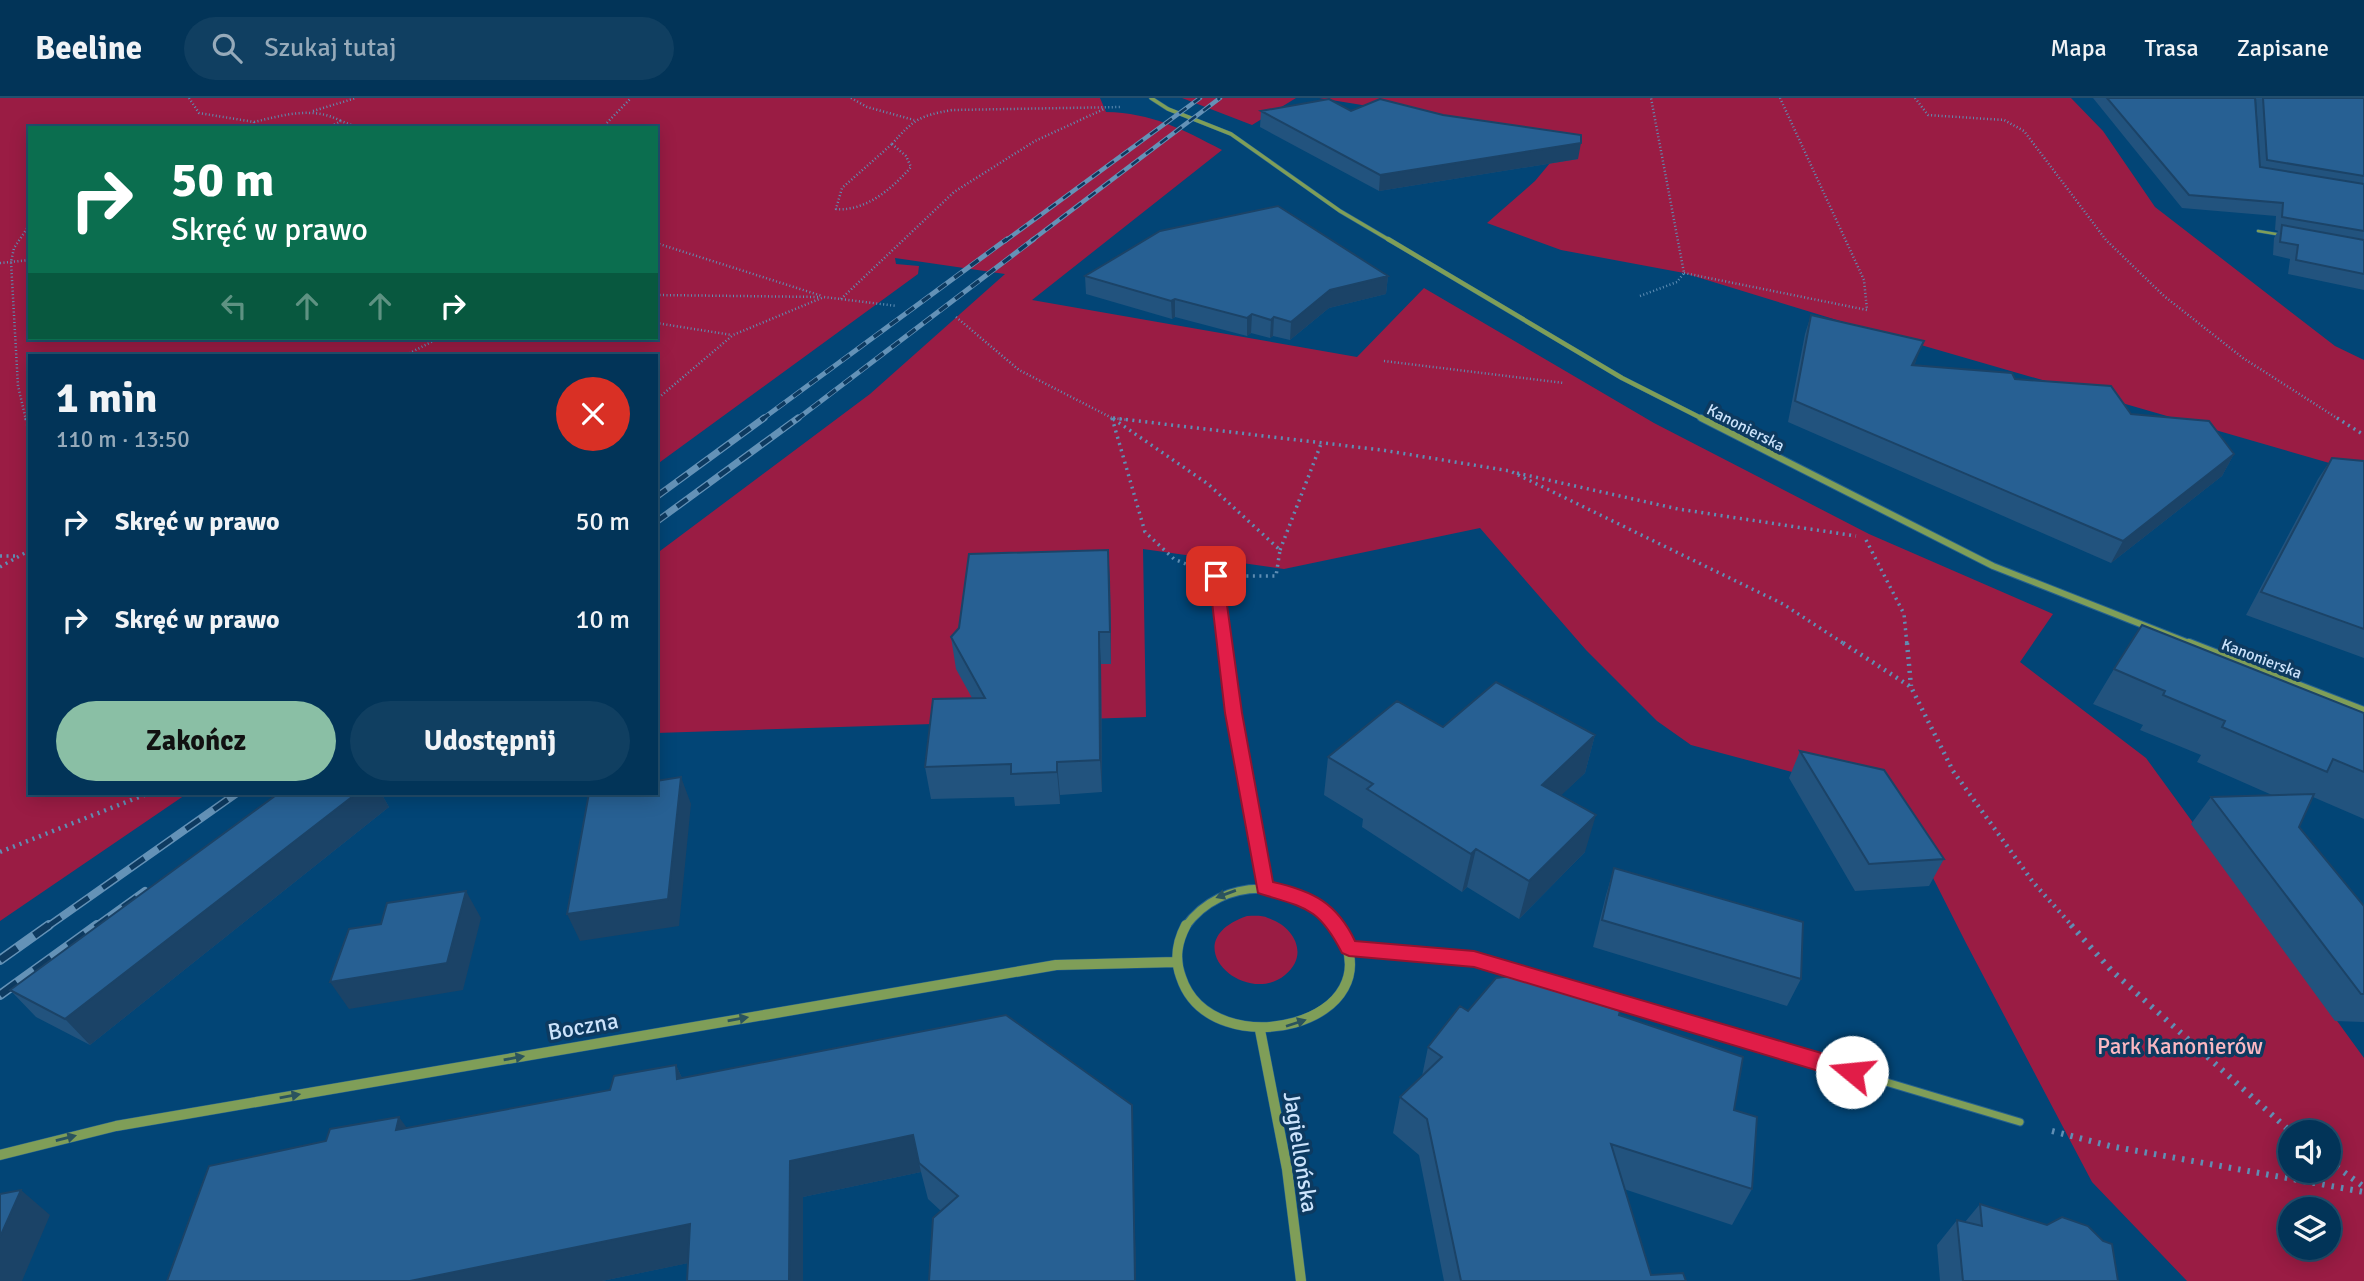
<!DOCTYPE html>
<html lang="pl">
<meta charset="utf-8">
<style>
:root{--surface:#023458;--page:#103f61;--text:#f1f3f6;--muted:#96aaba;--line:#234f6e;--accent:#8abfa5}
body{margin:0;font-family:Signika,sans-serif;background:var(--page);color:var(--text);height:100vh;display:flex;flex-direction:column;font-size:26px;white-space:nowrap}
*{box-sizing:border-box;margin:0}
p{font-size:23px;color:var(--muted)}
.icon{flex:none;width:38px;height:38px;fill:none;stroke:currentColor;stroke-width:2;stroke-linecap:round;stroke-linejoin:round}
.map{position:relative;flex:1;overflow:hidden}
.sheet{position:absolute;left:28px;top:256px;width:630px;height:441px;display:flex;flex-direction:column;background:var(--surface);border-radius:0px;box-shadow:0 4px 18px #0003,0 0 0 2px var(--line)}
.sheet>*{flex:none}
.hud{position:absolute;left:28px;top:28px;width:630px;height:214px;border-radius:0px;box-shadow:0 4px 18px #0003,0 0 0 2px var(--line);background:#0b6e4f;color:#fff;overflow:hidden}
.buttons{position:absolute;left:2278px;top:1022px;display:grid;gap:14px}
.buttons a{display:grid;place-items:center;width:63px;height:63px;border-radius:50%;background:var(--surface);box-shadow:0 4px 18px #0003,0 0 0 2px var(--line);font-size:35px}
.pin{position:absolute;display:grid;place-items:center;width:60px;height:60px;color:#fff;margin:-30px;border-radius:14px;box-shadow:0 4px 10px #0006}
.me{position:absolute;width:77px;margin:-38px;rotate:287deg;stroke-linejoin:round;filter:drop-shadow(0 0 5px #0008)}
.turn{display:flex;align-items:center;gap:24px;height:147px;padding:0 28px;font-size:32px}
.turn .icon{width:91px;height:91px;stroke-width:2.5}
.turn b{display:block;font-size:49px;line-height:60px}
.lanes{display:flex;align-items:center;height:66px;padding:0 28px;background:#0003;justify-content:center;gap:35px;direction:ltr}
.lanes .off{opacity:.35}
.round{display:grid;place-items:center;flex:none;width:74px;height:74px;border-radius:37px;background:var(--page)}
.summary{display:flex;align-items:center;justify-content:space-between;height:119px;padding:0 28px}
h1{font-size:42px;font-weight:700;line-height:52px}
.primary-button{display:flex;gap:14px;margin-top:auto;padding:14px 28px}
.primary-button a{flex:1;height:80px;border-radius:42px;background:var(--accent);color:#111;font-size:28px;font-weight:700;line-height:80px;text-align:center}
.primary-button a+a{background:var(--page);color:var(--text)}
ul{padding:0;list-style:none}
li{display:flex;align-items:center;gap:21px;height:98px;padding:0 28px}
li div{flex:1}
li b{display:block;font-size:26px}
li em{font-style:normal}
header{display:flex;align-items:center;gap:42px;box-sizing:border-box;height:98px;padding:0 35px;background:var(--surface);border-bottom:2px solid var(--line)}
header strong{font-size:33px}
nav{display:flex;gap:38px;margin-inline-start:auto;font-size:24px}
.search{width:490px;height:63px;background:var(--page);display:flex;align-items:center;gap:18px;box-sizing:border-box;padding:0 24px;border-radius:38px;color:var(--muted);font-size:26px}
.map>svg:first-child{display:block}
</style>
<header>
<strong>Beeline</strong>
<div class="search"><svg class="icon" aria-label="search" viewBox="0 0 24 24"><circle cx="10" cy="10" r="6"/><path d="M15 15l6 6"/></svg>Szukaj tutaj</div>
<nav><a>Mapa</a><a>Trasa</a><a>Zapisane</a></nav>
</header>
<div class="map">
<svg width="2364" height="1183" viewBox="0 0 2364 1183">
<rect width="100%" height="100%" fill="#024576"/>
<!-- green -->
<path fill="#9a1c44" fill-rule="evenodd" d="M0 0H1100L1106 14C1152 15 1182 31 1222 52L1032 202 1357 259 1424 190 1654 325 1869 436 2053 516 2020 564 2146 660 2364 960V1183H2187L2092 1084 1966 845 1893 701 1691 647 1657 623 1586 552 1480 430 1284 471 1143 451 1146 619 656 635V456L870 296 1005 176 895 160 896 166 919 168 918 176 656 367V257H30V695H188L0 823ZM30 30H656V240H30ZM2291 1034H2329V1073H2291ZM2291 1111H2329V1150H2291Z
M1182 0H1296L1252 27Z
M1319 0H2071L2103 33 2155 109 2335 248 2364 262V375L1876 234 1684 175 1561 152 1487 125 1535 83 1570 41Z
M1247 818C1254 818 1262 817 1268 820 1294 828 1310 857 1285 877 1245 910 1172 844 1247 818Z"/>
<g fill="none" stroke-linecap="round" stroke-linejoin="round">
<!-- service-far3 casing -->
<g stroke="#26618e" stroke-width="3.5">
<path id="service-far3" d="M2258 133 2282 137"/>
</g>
<!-- service-far2 casing -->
<g stroke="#26618e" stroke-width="6">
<path id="service-far2" d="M1216 478 1225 547"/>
</g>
<!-- service-far1 casing -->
<g stroke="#26618e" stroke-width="7">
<path id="service-far1" d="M1225 545 1234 615 1265 790"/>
</g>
<!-- service casing -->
<g stroke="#26618e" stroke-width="9">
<path id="service" d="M1349 850 1474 861 2020 1024"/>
</g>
<!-- minor-far4 casing -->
<g stroke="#26618e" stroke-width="4.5">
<path id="minor-far4" d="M1151 0 1168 11 1231 36 1340 113 1391 143"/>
</g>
<!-- minor-far3 casing -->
<g stroke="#26618e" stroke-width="5">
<path id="minor-far3" d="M1388 141 1622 280 1705 322"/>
</g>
<!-- minor-far2 casing -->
<g stroke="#26618e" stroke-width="8">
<path id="minor-far2" d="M1701 320 1993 468 2194 547"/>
</g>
<!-- minor-far1 casing -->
<g stroke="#26618e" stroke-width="10">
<path id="minor-far1" d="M2189 545 2364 613
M1185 829C1222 777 1299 779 1337 829"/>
</g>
<!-- minor casing -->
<g stroke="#26618e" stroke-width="11">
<path id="minor" d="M1186 827C1177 844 1174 860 1181 879 1211 971 1402 926 1336 827
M1260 932 1287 1071 1301 1183
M0 1057 116 1028 1056 867 1176 864"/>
</g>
<!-- path-far3 -->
<path stroke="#608eb4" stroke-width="2.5" stroke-dasharray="1 2.5" stroke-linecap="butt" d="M189 0 199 15 254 24V30
M851 0 867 9 914 22
M1915 0 1928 17 2004 22 2024 33 2106 142 2164 198 2243 260 2340 322
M313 13 356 0
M254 24C284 17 313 8 341 23
M328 30 341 23 359 30
M602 30 631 0
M892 46 906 58 911 69C893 90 865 114 836 111L842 90Z
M892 46C914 21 919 18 952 12L1122 9
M656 145 822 198
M0 165 30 162
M1684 175 1867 212 1864 182 1780 0
M656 197 820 199
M1640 198 1677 184 1684 175 1651 0
M841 201 954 94 1035 43 1104 11
M956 219 1019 272 1112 320 1128 322
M656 225 732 237
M406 257 439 240
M1384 263 1564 285
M656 302 733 237 824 199 897 208
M26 322 18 288 11 164 14 150 30 126
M1113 322H1115"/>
<!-- path-far2 -->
<path stroke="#608eb4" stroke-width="3.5" stroke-dasharray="2 4.5" stroke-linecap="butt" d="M26 320 30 337
M1112 320 1145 434 1174 461 1216 478H1276L1280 452 1208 386 1112 320
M1113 320 1382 352 1510 373 1783 506 1846 547
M2337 320 2364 337
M1517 375 1678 411 1856 438
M1866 442 1904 516 1907 547
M1280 452 1321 346
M0 458H15
M0 469 30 452"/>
<!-- path-far1 -->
<path stroke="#608eb4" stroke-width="4.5" stroke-dasharray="2 5" stroke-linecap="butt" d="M1843 545 1911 589 1953 673 2033 784 2073 829
M1907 545 1911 588
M0 754 149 695"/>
<!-- path -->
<path stroke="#608eb4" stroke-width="6" stroke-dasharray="2.5 7" stroke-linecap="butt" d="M2071 827 2111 872 2291 1034
M2052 1033 2110 1048 2364 1094
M2329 1063 2364 1089"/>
<!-- service-far3 -->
<use href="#service-far3" stroke="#7f9e58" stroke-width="2.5"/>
<!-- service-far2 -->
<use href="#service-far2" stroke="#7f9e58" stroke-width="4.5"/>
<!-- service-far1 -->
<use href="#service-far1" stroke="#7f9e58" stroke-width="5"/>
<!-- service -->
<use href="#service" stroke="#7f9e58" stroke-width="7"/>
<!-- minor-far4 -->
<use href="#minor-far4" stroke="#7f9e58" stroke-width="3.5"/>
<!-- minor-far3 -->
<use href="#minor-far3" stroke="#7f9e58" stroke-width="4.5"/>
<!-- minor-far2 -->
<use href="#minor-far2" stroke="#7f9e58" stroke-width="6"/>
<!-- minor-far1 -->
<use href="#minor-far1" stroke="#7f9e58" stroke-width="8"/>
<!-- minor -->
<use href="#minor" stroke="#7f9e58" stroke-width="10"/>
<!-- rail-far4 casing -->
<g stroke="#6492b7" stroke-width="4.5">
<path id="rail-far4" d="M1005 143 1200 0
M1031 143 1220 0"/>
</g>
<!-- rail-far3 casing -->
<g stroke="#6492b7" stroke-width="5">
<path id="rail-far3" d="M761 322 1007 141
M796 322 1034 141"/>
</g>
<!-- rail-far2 casing -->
<g stroke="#6492b7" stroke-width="7">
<path id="rail-far2" d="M656 399 764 320
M656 424 798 320"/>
</g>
<!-- rail-far1 casing -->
<g stroke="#6492b7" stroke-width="8">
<path id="rail-far1" d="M47 829 237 695
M95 829 145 793"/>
</g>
<!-- rail casing -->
<g stroke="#6492b7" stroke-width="10">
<path id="rail" d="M0 862 49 827
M0 897 97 827"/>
</g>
<!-- rail-far4 -->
<use href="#rail-far4" stroke="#0d3a60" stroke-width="2.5" stroke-dasharray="9" stroke-linecap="butt"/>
<!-- rail-far3 -->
<use href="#rail-far3" stroke="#0d3a60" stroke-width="3.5" stroke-dasharray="10" stroke-linecap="butt"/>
<!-- rail-far2 -->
<use href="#rail-far2" stroke="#0d3a60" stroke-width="4.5" stroke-dasharray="13" stroke-linecap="butt"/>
<!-- rail-far1 -->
<use href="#rail-far1" stroke="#0d3a60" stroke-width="5" stroke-dasharray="17" stroke-linecap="butt"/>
<!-- rail -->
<use href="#rail" stroke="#0d3a60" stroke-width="7" stroke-dasharray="21" stroke-linecap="butt"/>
</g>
<!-- wall -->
<path fill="#22537e" d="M2093 0H2255L2260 69 2256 0H2364V192L2288 176 2290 161 2273 157 2274 140 2278 133 2275 132 2276 118 2182 110Z
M1261 13H1351L1578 61 1379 93 1260 29Z
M1085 178H1388L1386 196 1329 210 1290 242 1273 238 1270 240 1251 235 1247 238 1175 219 1172 221 1086 196Z
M1811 217 1916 263 1914 267 2015 281 2131 316 2234 356 2222 378 2111 465 1788 324 1805 236Z
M2332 360 2364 363V560L2246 517 2318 381Z
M1110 483 1111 566H1101L1102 694 1060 697V706L1015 708 1014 699 931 701 925 669 972 600 956 571 951 539Z
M2114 571 2364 615V721L2313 699 2299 729 2364 808V924L2335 923 2191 726 2211 699 2272 697 2197 664 2201 657 2140 632 2143 627 2093 606Z
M1443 629 1595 637 1585 675 1561 697 1585 754 1519 821 1467 789 1462 794 1362 729 1363 721 1324 697 1328 659Z
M1800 653 1944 761 1929 788 1855 793 1789 680Z
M279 695H381L389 709 90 947 36 919 10 892Z
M1614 770 1801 881 1787 908 1593 849 1606 797Z
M1468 913 1619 917 1734 1012 1752 1091 1732 1127 1624 1091 1651 1177 1686 1183H1444L1419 1057 1393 1035 1400 999 1422 978 1428 949Z
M676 967 682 980 1132 1007 1136 1183H929L941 1113 928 1101 921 1074 803 1099V1183H687L688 1165 602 1183H167L326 1043 407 1030 610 992Z
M1980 1106 2118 1183H1940L1937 1147 1957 1122 1965 1124Z"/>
<!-- shaded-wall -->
<path fill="#1b4367" d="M1581 45 1578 61 1379 93 1380 77Z
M1388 178 1386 196 1329 210 1290 242 1291 224 1330 192Z
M1175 201V219L1172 221 1171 203Z
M1252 216 1251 235 1247 238V220Z
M1274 219 1273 238 1270 240 1271 222Z
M1924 243 1916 263 1904 287 1912 267Z
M2234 356 2222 378 2111 465 2123 443Z
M1108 452 1110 483 1111 566 1110 534Z
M1099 534 1101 566 1102 694 1100 662Z
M1595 637 1585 675 1533 724 1542 687Z
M1057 664 1060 697V706L1057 674Z
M681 679 691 706 679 828 580 843 567 816Z
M357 695H381L389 709 90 947 65 921Z
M1596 717 1585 754 1519 821 1529 783Z
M1476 751 1467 789 1462 794 1471 756Z
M466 793 481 820 463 892 349 911 330 884Z
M676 967 693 1004 677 981Z
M1132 1007 1133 1044 1136 1183H1135Z
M399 1019 425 1055 396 1032Z
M913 1037 921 1074 803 1099V1183H789L790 1063Z
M21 1092 50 1117 22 1183H0V1139Z
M690 1126 708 1161 602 1183H410Z"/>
<!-- building -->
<path fill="#276093" stroke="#1b4367" stroke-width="2" d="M2107 0H2255L2260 69 2364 86V133L2282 119 2283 105 2189 97Z
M2263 0H2364V78L2267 62Z
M1329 1 1351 13 1380 1 1443 17 1581 37V45L1380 77 1261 13Z
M1278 108 1388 178 1330 192 1291 224 1274 219 1271 222 1252 216 1247 220 1175 201 1171 203 1085 178 1160 133Z
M2282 127 2364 142V176L2296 162 2298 147 2280 144Z
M1811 217 1924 243 1912 267 2012 275 2015 281 2111 288 2131 316 2209 323 2234 356 2123 443 1795 303Z
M2332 360 2364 363V531L2261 494Z
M1108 452 1110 534H1099L1100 662 1057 664V674L1011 676V666L925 669 933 601 985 600 951 539 959 530 969 456Z
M2142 527 2364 615V674L2333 661 2327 674 2222 629 2225 623 2163 597 2165 593 2114 571Z
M1496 584 1595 637 1542 687 1596 717 1529 783 1476 751 1471 756 1367 691 1373 686 1328 659 1397 603 1443 629Z
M1800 653 1884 672 1944 761 1869 766Z
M681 679 668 801 567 816 589 695H656V683Z
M279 695H357L65 921 10 892Z
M2314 696 2299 729 2364 808V896H2361L2211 699Z
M1614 770 1803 824 1801 881 1602 822Z
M466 793 447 865 330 884 349 831 381 826 387 805Z
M1512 878 1620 913 1619 917 1743 959 1734 1012 1757 1019 1752 1091 1611 1046 1651 1177 1683 1175 1686 1183H1461L1427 1021 1400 999 1442 959 1428 949 1460 908 1468 913 1496 880Z
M1006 917 1132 1007 1135 1183H929L933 1120 958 1098 919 1065 913 1037 790 1063 789 1183H687L690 1126 410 1183H167L209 1068 326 1043 330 1031 399 1019 396 1032 610 992 614 978 676 967 677 981Z
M21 1092 0 1139V1096Z
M1980 1106 2047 1127 2062 1119 2088 1128 2103 1143 2112 1146 2118 1183H1963L1957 1122 1982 1128Z"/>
<!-- one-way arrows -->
<defs><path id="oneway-solid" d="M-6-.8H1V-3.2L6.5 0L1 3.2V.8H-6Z" transform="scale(1.75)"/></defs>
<g fill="#2a535e">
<use href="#oneway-solid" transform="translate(1226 796) rotate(160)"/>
<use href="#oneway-solid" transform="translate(738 921) rotate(-10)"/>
<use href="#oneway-solid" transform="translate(1296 925) rotate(-18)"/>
<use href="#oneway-solid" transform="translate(514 960) rotate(-10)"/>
<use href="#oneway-solid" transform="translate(290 998) rotate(-10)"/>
<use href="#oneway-solid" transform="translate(66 1040) rotate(-14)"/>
</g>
<!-- route -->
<path fill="#e11d48" stroke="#92132f" stroke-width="2" d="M1216 474 1223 478 1242 615 1273 784C1313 793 1337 805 1355 843L1474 853 1852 964 1859 967 1862 974 1859 980 1852 983 1474 869 1349 858 1342 855C1318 808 1305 810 1258 795L1225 615 1209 478Z"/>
<g text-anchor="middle" stroke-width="7" stroke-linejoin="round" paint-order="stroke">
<!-- far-street labels -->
<g font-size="16" fill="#cce3fb" stroke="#0d3a60">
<text transform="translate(1746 329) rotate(27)" y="6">Kanonierska</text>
<text transform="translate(2262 560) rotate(21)" y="6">Kanonierska</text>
</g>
<!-- near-street labels -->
<g font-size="23" fill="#cce3fb" stroke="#0d3a60">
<text transform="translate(583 928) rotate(-10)" y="8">Boczna</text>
<text transform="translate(1301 1054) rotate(81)" y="8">Jagiellońska</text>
</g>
<!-- near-park labels -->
<g font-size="23" fill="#fbb7c1" stroke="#0d3a60">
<text x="2180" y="956">Park Kanonierów</text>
</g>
</g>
</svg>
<div class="buttons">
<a><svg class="icon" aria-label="sound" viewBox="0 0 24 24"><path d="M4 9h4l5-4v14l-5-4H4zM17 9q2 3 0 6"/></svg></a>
<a><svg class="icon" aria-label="layers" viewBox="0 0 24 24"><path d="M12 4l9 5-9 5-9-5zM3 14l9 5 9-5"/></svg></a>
</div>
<div class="pin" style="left:1216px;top:478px;background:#d93025"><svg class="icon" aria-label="arrive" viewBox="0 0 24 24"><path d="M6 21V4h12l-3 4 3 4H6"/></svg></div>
<svg class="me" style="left:1852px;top:974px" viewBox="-20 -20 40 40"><circle r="19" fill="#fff"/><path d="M0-13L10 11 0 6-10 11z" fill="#e11d48"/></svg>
<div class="hud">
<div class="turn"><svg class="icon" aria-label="right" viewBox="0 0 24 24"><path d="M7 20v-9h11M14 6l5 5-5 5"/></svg><div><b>50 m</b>Skręć w prawo</div></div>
<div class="lanes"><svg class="icon off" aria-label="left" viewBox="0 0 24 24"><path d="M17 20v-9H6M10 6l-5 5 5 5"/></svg><svg class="icon off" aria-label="ahead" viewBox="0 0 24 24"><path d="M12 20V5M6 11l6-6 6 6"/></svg><svg class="icon off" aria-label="ahead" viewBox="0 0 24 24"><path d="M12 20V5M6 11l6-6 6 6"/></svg><svg class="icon" aria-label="right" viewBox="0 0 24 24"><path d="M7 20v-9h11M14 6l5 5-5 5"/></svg></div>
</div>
<section class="sheet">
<div class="summary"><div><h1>1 min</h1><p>110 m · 13:50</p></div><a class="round" style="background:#d93025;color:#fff"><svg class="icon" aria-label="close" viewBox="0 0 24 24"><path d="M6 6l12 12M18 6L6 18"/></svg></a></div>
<ul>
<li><svg class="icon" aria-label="right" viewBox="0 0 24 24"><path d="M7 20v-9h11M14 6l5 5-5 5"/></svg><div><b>Skręć w prawo</b></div><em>50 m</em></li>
<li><svg class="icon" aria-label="right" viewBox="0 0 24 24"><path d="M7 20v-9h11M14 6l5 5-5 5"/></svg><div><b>Skręć w prawo</b></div><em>10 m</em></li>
</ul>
<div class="primary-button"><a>Zakończ</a><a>Udostępnij</a></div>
</section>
</div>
